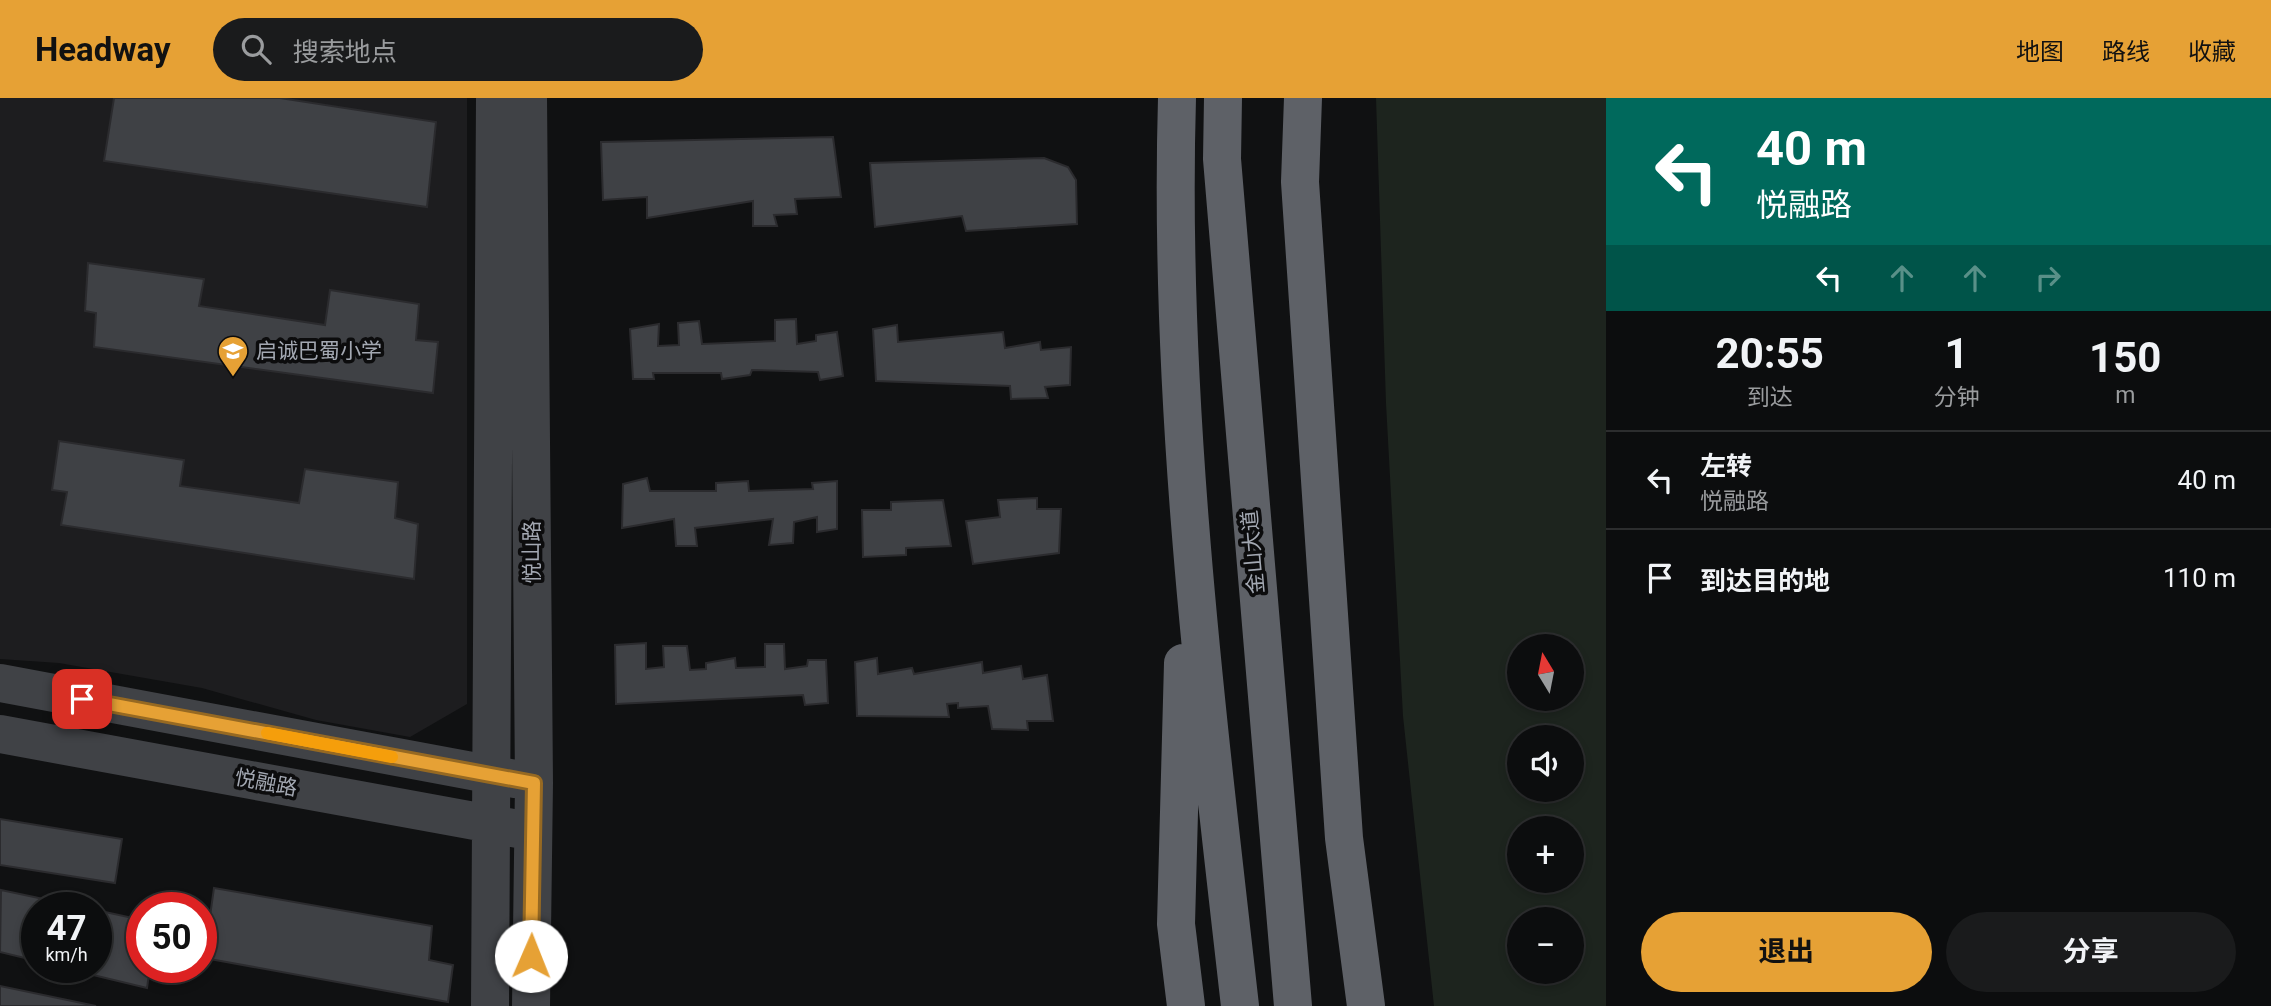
<!DOCTYPE html>
<html lang="zh">
<meta charset="utf-8">
<style>
:root{--surface:#0c0d0e;--page:#1a1b1c;--text:#f1f3f6;--muted:#9a9c9e;--line:#2c2d2e;--accent:#e6a135}
body{margin:0;font-family:Roboto,"Noto Sans SC",sans-serif;background:var(--page);color:var(--text);height:100vh;display:flex;flex-direction:column;font-size:26px;white-space:nowrap}
*{box-sizing:border-box;margin:0}
p{font-size:23px;color:var(--muted)}
.icon{flex:none;width:38px;height:38px;fill:none;stroke:currentColor;stroke-width:2;stroke-linecap:round;stroke-linejoin:round}
.map{position:relative;flex:1;overflow:hidden}
.sheet{display:flex;flex-direction:column;background:var(--surface);width:665px}
.sheet>*{flex:none}
.guide{background:#00695c;color:#fff;overflow:hidden}
.needle{width:46px;rotate:350deg}
.buttons{position:absolute;left:1507px;top:536px;display:grid;gap:14px}
.buttons a{display:grid;place-items:center;width:77px;height:77px;border-radius:50%;background:var(--surface);box-shadow:0 4px 10px #0003,0 0 0 2px var(--line);font-size:35px}
.speed{position:absolute;left:21px;top:794px;display:flex;gap:14px;font-size:35px;font-weight:700;text-align:center}
.speed>*{display:grid;place-content:center;width:91px;height:91px;border-radius:50%;background:var(--surface);box-shadow:0 4px 10px #0003,0 0 0 2px var(--line);line-height:1}
.speed small{font-size:18px;font-weight:400}
.speed .limit{border:10px solid #d22;background:#fff;color:#111}
.pin{position:absolute;display:grid;place-items:center;width:60px;height:60px;color:#fff;margin:-30px;border-radius:14px;box-shadow:0 4px 10px #0006}
.me{position:absolute;width:77px;margin:-38px;rotate:1deg;stroke-linejoin:round;filter:drop-shadow(0 0 5px #0008)}
.turn{display:flex;align-items:center;gap:24px;height:147px;padding:0 35px;font-size:32px}
.turn .icon{width:91px;height:91px;stroke-width:2.5}
.turn b{display:block;font-size:49px;line-height:60px}
.lanes{display:flex;align-items:center;height:66px;padding:0 35px;background:#0003;justify-content:center;gap:35px;direction:ltr}
.lanes .off{opacity:.35}
.eta{display:flex;justify-content:space-evenly;align-items:center;height:119px;text-align:center}
.eta b{font-size:42px;font-weight:700;line-height:49px}
.action{display:flex;gap:14px;margin-top:auto;padding:14px 35px}
.action a{flex:1;height:80px;border-radius:42px;background:var(--accent);color:#111;font-size:28px;font-weight:700;line-height:80px;text-align:center}
.action a+a{background:var(--page);color:var(--text)}
ul{padding:0;list-style:none}
li{display:flex;align-items:center;gap:21px;height:98px;padding:0 35px;border-top:2px solid var(--line)}
li div{flex:1}
li b{display:block;font-size:26px}
li em{font-style:normal}
header{display:flex;align-items:center;gap:42px;box-sizing:border-box;height:98px;padding:0 35px;background:var(--accent);color:#111}
header strong{font-size:33px}
nav{display:flex;gap:38px;margin-inline-start:auto;font-size:24px}
.search{width:490px;height:63px;background:var(--page);display:flex;align-items:center;gap:18px;box-sizing:border-box;padding:0 24px;border-radius:38px;color:var(--muted);font-size:26px}
main{display:flex;flex:1;min-height:0}
.map>svg:first-child{display:block}
</style>
<header>
<strong>Headway</strong>
<div class="search"><svg class="icon" aria-label="search" viewBox="0 0 24 24"><circle cx="10" cy="10" r="6"/><path d="M15 15l6 6"/></svg>搜索地点</div>
<nav><a>地图</a><a>路线</a><a>收藏</a></nav>
</header>
<main>
<div class="map">
<svg width="1606" height="908" viewBox="0 0 1606 908">
<rect width="100%" height="100%" fill="#101112"/>
<!-- built -->
<path fill="#1d1d1f" d="M0 0H467V606L410 639 316 622 202 590 59 565 0 561Z"/>
<!-- green -->
<path fill="#1d241e" fill-rule="evenodd" d="M1376 0H1606V908H1434L1403 618 1386 305ZM1519 548H1572V600H1519ZM1519 639H1572V691H1519ZM1519 730H1572V782H1519ZM1519 821H1572V873H1519Z"/>
<!-- building -->
<path fill="#3f4145" stroke="#2b2b2e" stroke-width="2" d="M114 0H280L436 24 427 109 104 63Z
M833 39 841 99 795 101 797 116 774 117 777 128H753V103L647 120V99L603 102 601 44Z
M1044 60 1068 69 1076 82 1077 126 966 133 962 118 875 129 870 65Z
M88 165 204 181 199 208 325 227 330 192 419 206 416 242 438 244 433 295 94 249 96 215 85 213Z
M796 221 797 246 816 243V237L837 234 843 278 820 282 818 274 752 272 750 277 722 281 721 275H653L654 281H633L630 231 659 226 658 248 679 247 678 225 699 223 702 246 775 243V222Z
M897 227 898 244 1003 234 1005 250 1040 244 1041 252 1071 249 1070 287 1045 289 1048 300 1011 301 1010 288 876 283 873 231Z
M59 343 184 362 180 388 299 405 305 371 398 384 395 420 418 426 414 481 61 427 67 394 52 392Z
M647 380 650 393H716V385L748 383 749 393 813 391 812 385 837 383V431L817 434V419L794 424 793 445 769 447 773 421 695 430 697 448H676L674 421 622 430 623 386Z
M1037 400V411H1061L1059 455 973 466 966 423 1000 419 998 402Z
M943 402 951 448 906 450V457L863 459 862 412H891V404Z
M646 545V571L664 569 663 548H687L690 572 706 571V565L735 560 736 570 765 569V546H784L785 571 807 568 808 562H826L828 605 805 607 803 597 616 606 615 547Z
M877 560 878 576 912 570 914 576 982 564 983 575 1021 568 1023 581 1047 577 1053 623H1027L1028 632 992 631 988 608 958 610V605L947 606 949 619 857 618 855 564Z
M0 721 122 741 115 785 0 767Z
M214 790 432 828 429 862 453 867 448 904 204 860Z
M1 792 86 810H37V863L0 854Z
M96 812 142 822V870H150L147 890 64 870H96Z
M0 888 96 908H0Z"/>
<g fill="none" stroke-linecap="round" stroke-linejoin="round">
<!-- secondary -->
<path stroke="#404246" stroke-width="38" d="M528 0 534 685 531 908
M0 585 515 681
M0 636 518 731
M490 908 495 0"/>
<!-- highway -->
<path stroke="#5e6167" stroke-width="38" d="M1177 0C1168 303 1206 607 1240 908
M1223 0 1222 61 1293 908
M1303 0 1300 84 1344 740 1366 908
M1183 565 1176 826 1186 908"/>
</g>
<g fill="none" stroke-linecap="round" stroke-linejoin="round">
<!-- route casing -->
<g stroke="#966922" stroke-width="18">
<path id="route" d="M82 601 534 685 531 858"/>
</g>
<!-- route -->
<use href="#route" stroke="#e6a135" stroke-width="12"/>
<!-- slow -->
<path stroke="#f59e0b" stroke-width="12" d="M267 635 392 659"/>
</g>
<!-- icons -->
<defs>
<g id="school-pin" transform="scale(1.575)"><path d="M0 17L-7.5 6A9.5 9.5 0 1 1 7.5 6Z" fill="#e6a135" stroke="#0c0c0d"/><path d="M0-5L7-2L0 1L-7-2ZM-4 1L0 2.5L4 1V4Q0 6-4 4Z" fill="#fff"/></g>
</defs>
<g fill-rule="evenodd">
<use href="#school-pin" x="233" y="253"/>
</g>
<g text-anchor="middle" stroke-width="7" stroke-linejoin="round" paint-order="stroke">
<!-- poi labels -->
<g font-size="21" fill="#a3a8b2" stroke="#0c0c0d" text-anchor="start">
<text x="256" y="260">启诚巴蜀小学</text>
</g>
<!-- street labels -->
<g font-size="21" fill="#a3a8b2" stroke="#0c0c0d">
<text transform="translate(532 454) rotate(-90)" y="7">悦山路</text>
<text transform="translate(1253 454) rotate(-95)" y="7">金山大道</text>
<text transform="translate(266 685) rotate(11)" y="7">悦融路</text>
</g>
</g>
</svg>
<div class="buttons">
<a><svg class="needle" viewBox="-14 -14 28 28"><path d="M0-13l5 13h-10z" fill="#e53935"/><path d="M0 13l5-13h-10z" fill="#9a9c9e"/></svg></a>
<a><svg class="icon" aria-label="sound" viewBox="0 0 24 24"><path d="M4 9h4l5-4v14l-5-4H4zM17 9q2 3 0 6"/></svg></a>
<a>+</a>
<a>−</a>
</div>
<div class="speed"><div>47<small>km/h</small></div><div class="limit">50</div></div>
<div class="pin" style="left:82px;top:601px;background:#d93025"><svg class="icon" aria-label="arrive" viewBox="0 0 24 24"><path d="M6 21V4h12l-3 4 3 4H6"/></svg></div>
<svg class="me" style="left:531px;top:858px" viewBox="-20 -20 40 40"><circle r="19" fill="#fff"/><path d="M0-13L10 11 0 6-10 11z" fill="#e6a135"/></svg>
</div>
<section class="sheet">
<div class="guide">
<div class="turn"><svg class="icon" aria-label="left" viewBox="0 0 24 24"><path d="M17 20v-9H6M10 6l-5 5 5 5"/></svg><div><b>40 m</b>悦融路</div></div>
<div class="lanes"><svg class="icon" aria-label="left" viewBox="0 0 24 24"><path d="M17 20v-9H6M10 6l-5 5 5 5"/></svg><svg class="icon off" aria-label="ahead" viewBox="0 0 24 24"><path d="M12 20V5M6 11l6-6 6 6"/></svg><svg class="icon off" aria-label="ahead" viewBox="0 0 24 24"><path d="M12 20V5M6 11l6-6 6 6"/></svg><svg class="icon off" aria-label="right" viewBox="0 0 24 24"><path d="M7 20v-9h11M14 6l5 5-5 5"/></svg></div>
</div>
<div class="eta">
<div><b>20:55</b><p>到达</p></div>
<div><b>1</b><p>分钟</p></div>
<div><b>150</b><p>m</p></div>
</div>
<ul>
<li><svg class="icon" aria-label="left" viewBox="0 0 24 24"><path d="M17 20v-9H6M10 6l-5 5 5 5"/></svg><div><b>左转</b><p>悦融路</p></div><em>40 m</em></li>
<li><svg class="icon" aria-label="arrive" viewBox="0 0 24 24"><path d="M6 21V4h12l-3 4 3 4H6"/></svg><div><b>到达目的地</b></div><em>110 m</em></li>
</ul>
<div class="action"><a>退出</a><a>分享</a></div>
</section>
</main>
